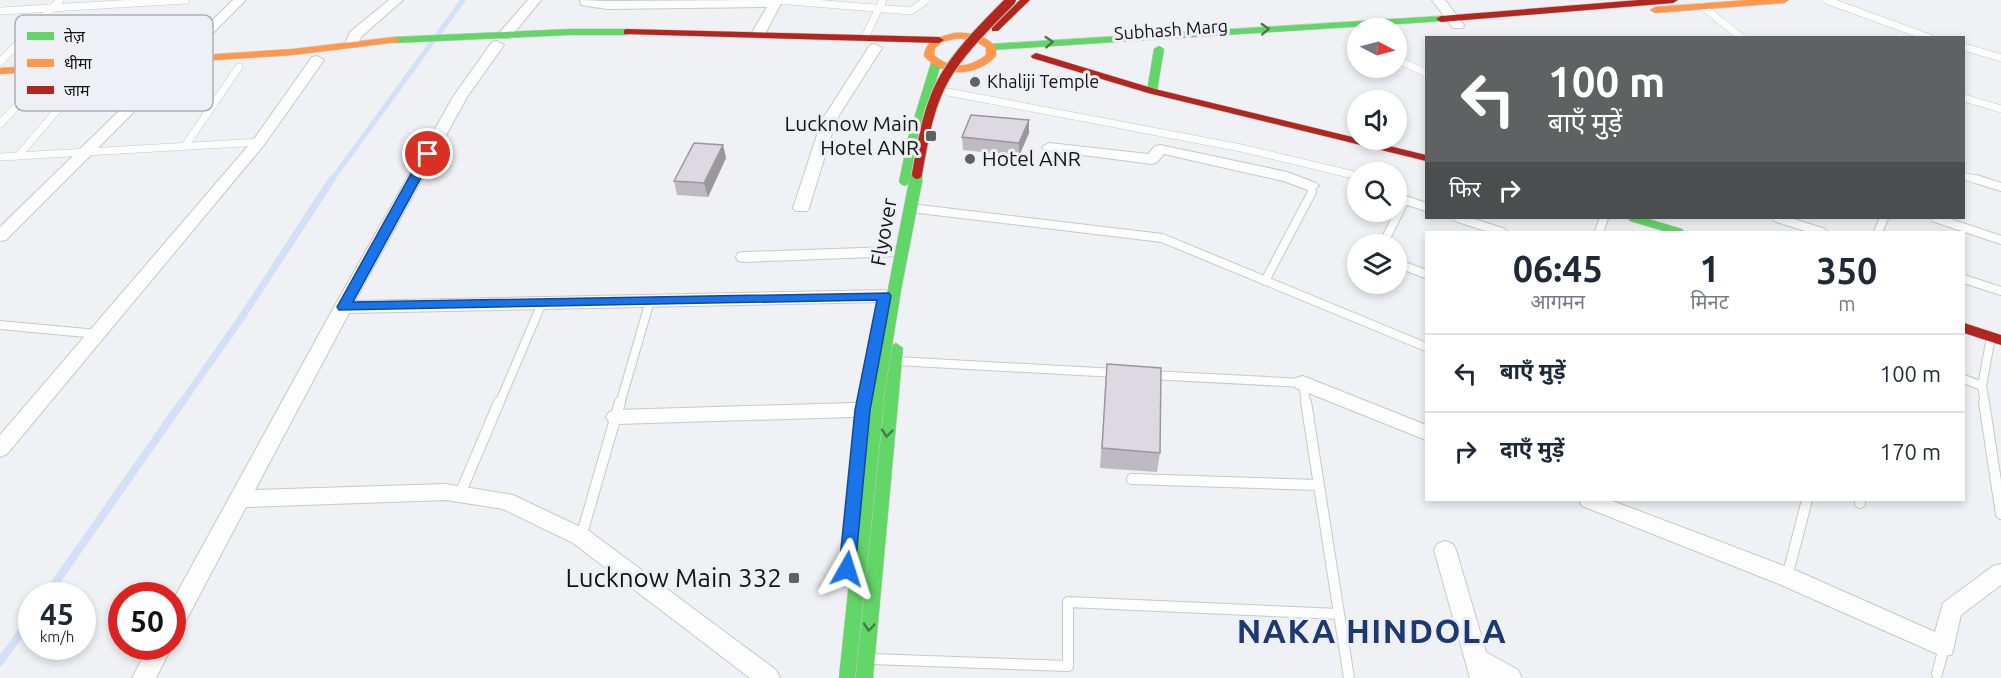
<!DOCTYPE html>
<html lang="hi">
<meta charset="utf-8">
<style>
:root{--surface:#fff;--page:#f6f6f7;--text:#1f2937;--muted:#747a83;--line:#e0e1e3}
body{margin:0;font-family:Ubuntu,"Noto Sans Devanagari",sans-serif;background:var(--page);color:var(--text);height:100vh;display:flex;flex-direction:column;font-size:22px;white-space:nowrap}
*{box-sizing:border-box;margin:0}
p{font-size:20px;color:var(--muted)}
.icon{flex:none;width:33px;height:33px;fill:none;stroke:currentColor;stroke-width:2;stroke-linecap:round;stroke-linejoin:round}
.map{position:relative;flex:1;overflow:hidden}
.drawer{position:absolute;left:1425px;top:231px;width:540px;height:270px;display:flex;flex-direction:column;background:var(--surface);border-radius:0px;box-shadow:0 3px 9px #0003}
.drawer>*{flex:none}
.banner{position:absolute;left:1425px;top:36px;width:540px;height:183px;border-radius:0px;box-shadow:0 3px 9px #0003;background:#606163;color:#fff;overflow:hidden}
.needle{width:39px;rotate:96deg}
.fabs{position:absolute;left:1347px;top:18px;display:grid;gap:12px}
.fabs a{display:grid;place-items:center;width:60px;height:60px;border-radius:50%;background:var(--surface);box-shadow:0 3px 9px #0003;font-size:30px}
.speed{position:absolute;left:18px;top:582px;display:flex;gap:12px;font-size:30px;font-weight:700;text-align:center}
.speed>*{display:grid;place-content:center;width:78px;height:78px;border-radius:50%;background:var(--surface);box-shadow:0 3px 9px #0003;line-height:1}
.speed small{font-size:15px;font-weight:400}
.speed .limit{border:9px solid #d22;background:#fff;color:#111}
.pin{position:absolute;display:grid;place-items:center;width:51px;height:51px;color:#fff;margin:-26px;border:3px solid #fff;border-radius:50%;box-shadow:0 2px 6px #0007}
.me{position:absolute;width:66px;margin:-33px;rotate:6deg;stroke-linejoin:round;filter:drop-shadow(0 0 4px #0008)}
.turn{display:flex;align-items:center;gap:21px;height:126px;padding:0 24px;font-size:27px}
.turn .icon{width:78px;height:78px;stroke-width:2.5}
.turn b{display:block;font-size:42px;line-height:51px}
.then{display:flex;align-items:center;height:57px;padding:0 24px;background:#0003;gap:12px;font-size:22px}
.eta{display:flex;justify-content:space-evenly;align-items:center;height:102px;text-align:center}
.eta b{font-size:36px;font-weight:600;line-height:42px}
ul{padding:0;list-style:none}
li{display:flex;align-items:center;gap:18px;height:78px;padding:0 24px;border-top:2px solid var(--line)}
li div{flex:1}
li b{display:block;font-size:22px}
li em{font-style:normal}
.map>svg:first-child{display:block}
</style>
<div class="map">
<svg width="2001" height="678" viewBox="0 0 2001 678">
<rect width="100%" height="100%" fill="#eff1f4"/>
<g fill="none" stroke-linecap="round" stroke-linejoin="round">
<!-- stream-far2 -->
<path stroke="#d2e0f8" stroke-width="5" d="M331 181 463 0"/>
<!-- stream-far1 -->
<path stroke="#d2e0f8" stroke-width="7" d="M181 404 242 317 332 179"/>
<!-- stream -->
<path stroke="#d2e0f8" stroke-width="8" d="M46 596 182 402
M0 662 32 617"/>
<!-- lane-far2 casing -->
<g stroke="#c7c8ca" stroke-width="8">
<path id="lane-far2" d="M777 0 911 11 926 0
M1826 0 1930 38
M1702 6 1742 38
M0 11 186 0
M1355 34 1358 36
M865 37 883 0
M1964 47 2001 58
M1396 59 1426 73
M0 62 60 0
M948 92 1241 148 1358 176
M1964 98 2001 109
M0 124 41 80
M185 146 239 67
M18 156 86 77
M0 157 259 142
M1964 176 1981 181"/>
</g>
<!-- lane-far1 casing -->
<g stroke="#c7c8ca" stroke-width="10">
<path id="lane-far1" d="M1976 179 2001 187
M919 209 1162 238 1426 347
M1458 218 1502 232
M1777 218 1822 232
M1935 218 2001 240
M1599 232 1604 218
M1878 232 1884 218
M1383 244 1405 200 1426 207
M1396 263 1426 274
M1964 279 2001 291
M1265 281 1312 192 1311 186
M0 325 97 334
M896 361 1116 373
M1151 375 1303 383 1306 404
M1964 379 1982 386
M499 404 542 303
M620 404 650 301
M1985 404 1982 386 1991 337"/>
</g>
<!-- lane casing -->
<g stroke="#c7c8ca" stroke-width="12">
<path id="lane" d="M1306 402 1349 678
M1984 402 2001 514
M1132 479 1319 485
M460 494 499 402
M1860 500V503
M581 537 620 402
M1787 577 1807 500
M871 659 1068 666V602L1338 614
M1937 674 1944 647"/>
</g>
<!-- street casing -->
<g stroke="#c7c8ca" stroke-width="2">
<path id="street" d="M233 0H246L6 240 0 241V227Z
M389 0H403L361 37 357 47H347L345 44 350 32Z
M528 0H541L510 38H500L498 35 500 32Z
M580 0 607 1 783 0 765 34 758 38 751 34 767 7 607 9 581 5Z
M1432 0H1445L1464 25 1463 28H1453Z
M497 41 504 45 467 97 355 301 884 290 890 292 893 296 890 300 884 302 349 313 255 490 446 484 513 495 589 531 776 670 780 678H750L573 543 503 509 446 500 246 507 180 632 172 635V602L334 307 453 97 492 42Z
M875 44 882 48 836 120 809 208 807 211H795L793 208 822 120 870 45Z
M317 56 324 60 264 145 7 454 0 457V435L254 139 312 57Z
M1049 143 1148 154 1155 146 1160 145 1287 172 1316 183 1319 186 1311 191 1283 181 1164 154 1157 162 1152 164 1044 150 1042 147Z
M892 247 898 248 900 252 898 256 744 262 738 261 736 257 738 253 744 252Z
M1303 376 1426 425V440L1296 388 1294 383 1296 378Z
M884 402 891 404 894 409 891 414 884 416 616 424 609 422 606 417 609 412 616 410Z
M1579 500H1610L1795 570 1935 632 1943 603 1993 566 2001 564V585L1961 615 1952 654 1944 657 1779 584 1582 506Z
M1445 541 1453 544 1456 550 1486 652 1518 670 1522 678H1470L1434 550 1437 544Z
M149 646H172L156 678H132Z"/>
</g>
<!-- fast casing -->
<g stroke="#c7c8ca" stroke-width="1">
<path id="fast" d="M1441 16 1444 17V21L991 50 986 47 991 44Z
M570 29H627L632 32 627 35H570L395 43 390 40 395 37Z
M1159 46 1164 49 1157 91 1152 94 1147 91 1154 49Z
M936 60 941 63 920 138 911 182 905 186 901 184 899 182 908 138 931 63Z
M1628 218H1645L1682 229 1684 232H1667L1630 221Z
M896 343 903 348 873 678H855L889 348Z"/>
</g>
<!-- slow casing -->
<g stroke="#c7c8ca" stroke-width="1">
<path id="slow" d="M1748 0H1789L1784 3 1655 13 1650 10 1655 7Z
M954 33C970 32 985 35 996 47V56C977 77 943 78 924 56 926 39 939 37 954 33ZM954 39C967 38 976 40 986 48V55C969 68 951 70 934 55L935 48 942 42Z
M395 37 400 40 398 42 293 55 0 74V68L293 49Z"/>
</g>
<!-- jam casing -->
<g stroke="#c7c8ca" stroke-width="1">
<path id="jam" d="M1020 0H1030L998 31H992V27Z
M1639 0H1678L1673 3 1441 22 1436 19 1441 16Z
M627 29 939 37 944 40 939 43 624 34V30Z
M1036 53 1155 89 1426 155V161L1148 93 1032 58 1031 56Z
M1964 323 2001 335V345L1964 333Z"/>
</g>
<!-- lane-far2 -->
<use href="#lane-far2" stroke="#fdfdfd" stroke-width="7"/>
<!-- lane-far1 -->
<use href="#lane-far1" stroke="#fdfdfd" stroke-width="8"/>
<!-- lane -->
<use href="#lane" stroke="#fdfdfd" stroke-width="10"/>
<!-- street -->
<use href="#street" fill="#fdfdfd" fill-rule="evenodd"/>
<!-- fast -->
<use href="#fast" fill="#63d668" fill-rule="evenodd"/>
<!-- slow -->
<use href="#slow" fill="#ff974d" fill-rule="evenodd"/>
<!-- jam -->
<use href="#jam" fill="#b3261e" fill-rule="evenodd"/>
<!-- fast-bridge-far2 casing -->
<g stroke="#c7c8ca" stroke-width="12" stroke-linecap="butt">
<path id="fast-bridge-far2" d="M916 181 917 174"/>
</g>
<!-- fast-bridge-far1 casing -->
<g stroke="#c7c8ca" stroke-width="14" stroke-linecap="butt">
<path id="fast-bridge-far1" d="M876 404 895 287 916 179"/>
</g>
<!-- fast-bridge casing -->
<g stroke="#c7c8ca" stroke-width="17" stroke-linecap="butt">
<path id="fast-bridge" d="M847 678 876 402"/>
</g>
<!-- jam-bridge casing -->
<g stroke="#c7c8ca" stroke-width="12" stroke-linecap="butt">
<path id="jam-bridge" d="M917 174C923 141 928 106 945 77 962 48 988 24 1011 0"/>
</g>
<!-- fast-bridge-far2 -->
<use href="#fast-bridge-far2" stroke="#63d668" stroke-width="10"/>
<!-- fast-bridge-far1 -->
<use href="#fast-bridge-far1" stroke="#63d668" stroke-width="13"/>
<!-- fast-bridge -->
<use href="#fast-bridge" stroke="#63d668" stroke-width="16"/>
<!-- jam-bridge -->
<use href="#jam-bridge" stroke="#b3261e" stroke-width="10"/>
</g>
<!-- wall -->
<path fill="#bfbac1" d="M1029 120V133L1019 156 963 150 962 137Z
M723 145 726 158 708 197 677 195 674 181Z
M1107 364 1160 453 1157 472 1100 468Z"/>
<!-- shaded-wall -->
<path fill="#9b979d" d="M1029 120V133L1019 156V143Z
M723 145 726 158 708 197 704 183Z"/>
<!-- building -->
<path fill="#ded8e0" stroke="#9b979d" stroke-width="1.5" d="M971 115 1029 120 1019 143 962 137Z
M694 143 723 145 704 183 674 181Z
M1107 364 1161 368 1160 453 1102 448Z"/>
<!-- one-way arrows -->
<defs><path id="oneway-chevron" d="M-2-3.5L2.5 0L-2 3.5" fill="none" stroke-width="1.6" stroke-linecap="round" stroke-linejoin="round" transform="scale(1.5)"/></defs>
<g stroke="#3f7f43">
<use href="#oneway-chevron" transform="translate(1265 29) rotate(-3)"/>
<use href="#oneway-chevron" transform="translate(1049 42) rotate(-4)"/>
<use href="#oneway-chevron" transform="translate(887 433) rotate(95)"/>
<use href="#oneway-chevron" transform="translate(869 627) rotate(95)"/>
</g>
<!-- route -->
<path fill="#1a73e8" stroke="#114b97" stroke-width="1.5" d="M428 151 434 154 353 302 889 293 891 296 870 410 855 569 853 574 847 576 841 574 839 569 855 410 877 300 339 310 337 307 422 154Z"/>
<!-- markers -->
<g fill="#606163" stroke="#eef0f5" stroke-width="2">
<circle cx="975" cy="82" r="6"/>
<rect x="925" y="130" width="12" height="12" rx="3"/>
<circle cx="970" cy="159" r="6"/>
<rect x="788" y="572" width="12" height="12" rx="3"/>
</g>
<g text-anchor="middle" stroke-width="6" stroke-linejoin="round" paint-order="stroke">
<!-- far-street labels -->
<g font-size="18" fill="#131415" stroke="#eef0f5">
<text transform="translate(1171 30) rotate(-4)" y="6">Subhash Marg</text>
</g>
<!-- far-poi labels -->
<g font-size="18" fill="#131415" stroke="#eef0f5" text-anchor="start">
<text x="987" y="88">Khaliji Temple</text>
</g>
<!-- poi labels -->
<g font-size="21" fill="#131415" stroke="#eef0f5" text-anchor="end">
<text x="919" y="131">Lucknow Main<tspan x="919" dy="24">Hotel ANR</tspan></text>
<text x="982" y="166" text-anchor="start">Hotel ANR</text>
</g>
<!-- street labels -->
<g font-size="21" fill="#131415" stroke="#eef0f5">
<text transform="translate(884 232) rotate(-80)" y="7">Flyover</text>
</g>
<!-- near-poi labels -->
<g font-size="26" fill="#131415" stroke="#eef0f5" text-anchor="end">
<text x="782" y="587">Lucknow Main 332</text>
</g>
<!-- near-district labels -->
<g font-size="33" font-weight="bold" letter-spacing="1.5" fill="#1d396f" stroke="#eef0f5">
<text x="1372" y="643">NAKA HINDOLA</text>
</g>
</g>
<!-- legend -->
<rect x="15" y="15" width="198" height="96" rx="9" fill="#eef0f5" stroke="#acaeb2" stroke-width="1.5"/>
<rect x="27" y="32" width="27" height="8" fill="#63d668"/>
<rect x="27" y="59" width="27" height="8" fill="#ff974d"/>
<rect x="27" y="86" width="27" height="8" fill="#b3261e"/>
<g font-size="16" fill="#131415">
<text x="64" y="42">तेज़</text>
<text x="64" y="69">धीमा</text>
<text x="64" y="96">जाम</text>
</g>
</svg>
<div class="fabs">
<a><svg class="needle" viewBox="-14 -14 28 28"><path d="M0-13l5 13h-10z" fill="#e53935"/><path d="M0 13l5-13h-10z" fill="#747a83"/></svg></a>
<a><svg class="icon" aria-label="sound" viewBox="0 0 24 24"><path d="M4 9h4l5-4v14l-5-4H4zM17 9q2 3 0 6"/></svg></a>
<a><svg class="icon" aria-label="search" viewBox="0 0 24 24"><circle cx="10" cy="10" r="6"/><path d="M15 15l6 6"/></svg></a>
<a><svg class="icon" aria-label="layers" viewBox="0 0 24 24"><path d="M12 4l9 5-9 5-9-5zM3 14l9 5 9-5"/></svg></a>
</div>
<div class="speed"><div>45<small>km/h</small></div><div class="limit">50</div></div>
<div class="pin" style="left:428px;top:154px;background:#d93025"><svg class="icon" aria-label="arrive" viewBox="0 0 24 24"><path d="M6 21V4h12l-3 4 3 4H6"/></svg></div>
<svg class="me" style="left:847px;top:569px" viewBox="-20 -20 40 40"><path d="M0-17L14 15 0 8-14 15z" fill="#1a73e8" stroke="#fff" stroke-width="4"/></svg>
<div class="banner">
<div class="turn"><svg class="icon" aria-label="left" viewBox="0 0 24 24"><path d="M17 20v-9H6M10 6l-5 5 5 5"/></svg><div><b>100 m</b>बाएँ मुड़ें</div></div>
<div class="then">फिर<svg class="icon" aria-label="right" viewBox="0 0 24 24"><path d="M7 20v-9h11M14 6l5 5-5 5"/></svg></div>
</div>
<section class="drawer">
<div class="eta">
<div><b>06:45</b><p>आगमन</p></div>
<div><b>1</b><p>मिनट</p></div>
<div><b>350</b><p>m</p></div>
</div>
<ul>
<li><svg class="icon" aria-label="left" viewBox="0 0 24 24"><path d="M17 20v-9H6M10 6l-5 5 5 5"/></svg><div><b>बाएँ मुड़ें</b></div><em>100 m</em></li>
<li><svg class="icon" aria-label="right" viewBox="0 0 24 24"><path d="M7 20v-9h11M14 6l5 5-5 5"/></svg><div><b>दाएँ मुड़ें</b></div><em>170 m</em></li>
</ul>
</section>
</div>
